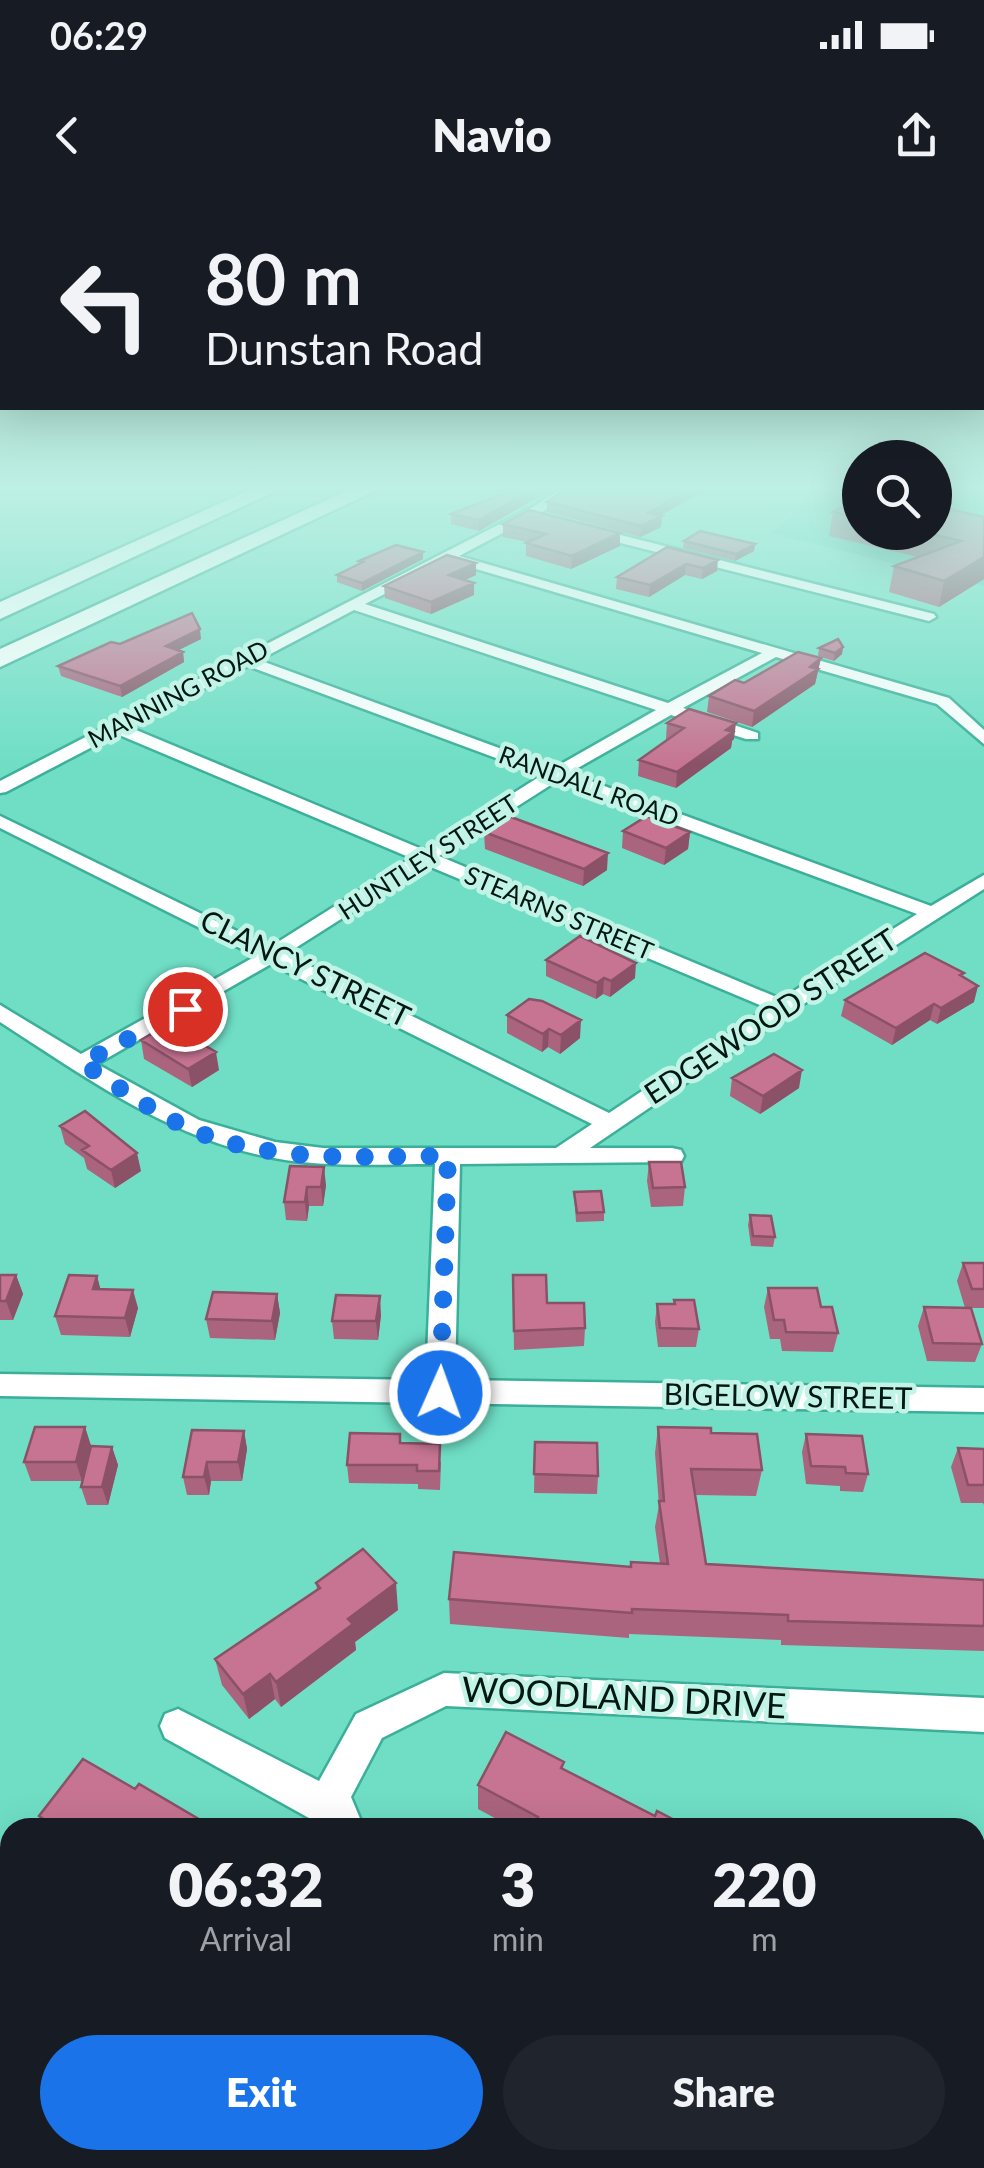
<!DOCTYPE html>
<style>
:root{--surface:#171b24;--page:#20242c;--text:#f1f3f6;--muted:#9ea1a6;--accent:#1a73e8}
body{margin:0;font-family:Lato,sans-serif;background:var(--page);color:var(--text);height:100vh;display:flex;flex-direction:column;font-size:38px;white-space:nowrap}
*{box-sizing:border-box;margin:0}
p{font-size:32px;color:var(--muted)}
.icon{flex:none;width:55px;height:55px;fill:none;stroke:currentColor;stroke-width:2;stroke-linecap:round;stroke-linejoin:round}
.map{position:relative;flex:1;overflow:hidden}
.sheet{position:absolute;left:0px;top:1618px;width:985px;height:352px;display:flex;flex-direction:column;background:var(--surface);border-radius:30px 30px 0 0;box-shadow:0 10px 40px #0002}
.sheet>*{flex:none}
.guide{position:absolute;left:0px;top:0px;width:985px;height:210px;box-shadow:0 10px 40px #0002;background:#171b24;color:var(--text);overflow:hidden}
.fabs{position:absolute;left:842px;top:240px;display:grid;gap:20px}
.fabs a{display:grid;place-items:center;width:110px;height:110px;border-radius:50%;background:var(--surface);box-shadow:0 10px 40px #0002;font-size:50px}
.pin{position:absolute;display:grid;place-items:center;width:85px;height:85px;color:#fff;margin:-42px;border:5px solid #fff;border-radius:50%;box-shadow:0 2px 10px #0007}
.me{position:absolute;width:110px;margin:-55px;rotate:2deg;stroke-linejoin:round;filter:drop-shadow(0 0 8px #0008)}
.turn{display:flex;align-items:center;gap:35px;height:210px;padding:0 40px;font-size:45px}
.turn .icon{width:130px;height:130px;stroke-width:2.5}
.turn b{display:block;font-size:70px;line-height:85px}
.eta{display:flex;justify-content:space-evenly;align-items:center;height:170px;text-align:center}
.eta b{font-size:60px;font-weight:800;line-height:70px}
.button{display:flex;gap:20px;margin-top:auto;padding:20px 40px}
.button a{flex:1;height:115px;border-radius:60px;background:var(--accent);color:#fff;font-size:40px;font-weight:800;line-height:115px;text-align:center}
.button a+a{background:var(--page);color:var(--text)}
.status{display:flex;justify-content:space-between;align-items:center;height:70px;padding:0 50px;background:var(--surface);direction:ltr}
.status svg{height:28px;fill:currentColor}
header{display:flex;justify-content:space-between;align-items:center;height:130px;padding:0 40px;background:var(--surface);font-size:45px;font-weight:800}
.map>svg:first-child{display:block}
</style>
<div class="status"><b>06:29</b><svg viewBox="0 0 49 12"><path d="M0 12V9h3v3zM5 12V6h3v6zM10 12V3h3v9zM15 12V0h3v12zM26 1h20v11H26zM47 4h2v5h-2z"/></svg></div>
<header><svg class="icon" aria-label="back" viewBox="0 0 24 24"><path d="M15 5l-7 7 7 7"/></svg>Navio<svg class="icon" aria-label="share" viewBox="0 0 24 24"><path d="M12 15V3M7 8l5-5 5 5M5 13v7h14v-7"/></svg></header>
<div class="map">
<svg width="984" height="1968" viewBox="0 0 984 1968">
<rect width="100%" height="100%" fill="#6fdec5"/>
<!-- built -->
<path fill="#56d5bb" d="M805 289H860V332H935V289H984V386L771 333 802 308Z"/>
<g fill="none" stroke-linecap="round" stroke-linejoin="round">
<!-- minor casing -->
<g stroke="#3baf99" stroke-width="5">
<path id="minor" d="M560 289H574L541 313 459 356 949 498 984 530V544L937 504 776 457 683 508 758 533V539H746L671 515 569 573 931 706 984 675V689L791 812 590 948H672L681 950 684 956 681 962 460 964 455 1180 984 1188V1212L0 1196V1174L426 1180 435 964C382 964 327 968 274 958 170 939 87 878 0 822V805L81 854 256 756 0 628V616L270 747 411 658 117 534 6 592 0 593V581L533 307ZM449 361 762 453 668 503 365 404ZM354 410 656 510 554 568 259 460ZM248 466 542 575 424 650 129 527ZM557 581 917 714 781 799 439 656ZM426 665 767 808 609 913 286 754ZM271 764 592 924 556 948H323L275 942 199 920 97 864Z
M589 327 934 414 936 417 929 421 585 334Z
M444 1473 984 1498V1532L446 1506 382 1538 351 1597 364 1628H327L165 1538 160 1526 165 1514 178 1509 319 1581 356 1514Z
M984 1785V1825L975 1826V1786Z"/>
</g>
<!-- motorway casing -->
<g stroke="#3baf99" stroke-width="5">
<path id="motorway" d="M252 289H280L0 419V402Z
M351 289H379L0 467V449Z"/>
</g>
<!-- minor -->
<use href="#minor" fill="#fff" fill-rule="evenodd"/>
<!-- motorway -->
<use href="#motorway" fill="#fff" fill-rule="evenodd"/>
</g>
<!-- wall -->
<path fill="#aa647e" d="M498 289H552L479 331 451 324V314L504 294 498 293Z
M707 289 660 316H662L661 327 640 337 547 312V302Z
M860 297V332H935L984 317V379L939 407 889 392 894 366 918 357 829 336 833 312Z
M503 324 620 333V346L571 369 526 356V343L527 342 503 337Z
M684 341 755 344 754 351 735 361 683 348Z
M667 347 717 371 702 379 685 375 649 397 616 389 617 377Z
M423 352V359L362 391 337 382V375L359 364V361Z
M476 363V375L465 380 474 395 431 414 385 398 384 386Z
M201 439 178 450 183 452 184 462 122 497 61 476 58 466 120 444Z
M843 447 842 454 834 461 818 456 819 448Z
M821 458 815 484 752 527 707 512 709 496Z
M667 523 734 539 732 541 731 548 676 588 638 576 639 560 668 540 666 539Z
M623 631 690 632 688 649 664 665 622 648Z
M484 632 607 670 583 686 485 649Z
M546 760 635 778 610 797 603 794 596 799 546 776Z
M964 773 963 777 974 802 937 824 930 820 892 845 841 816 845 800Z
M507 815 580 838 560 854 548 847 542 852 507 833Z
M141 840 219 870 192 887 144 859Z
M732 878 799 888 760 914 730 896Z
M60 926 141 971 115 988 87 969 84 958 65 944Z
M649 962 685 987 683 1006 651 1007 647 981Z
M290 966 326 985 323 1006H309L307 1021 286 1020 284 1002Z
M574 992 604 1012V1021L576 1022Z
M750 1015 775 1037 773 1047 751 1046 748 1025Z
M963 1063H984V1108H965L957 1081Z
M0 1075H16L23 1094 13 1120H0Z
M513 1075 547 1103 585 1128 584 1146 514 1150Z
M97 1076 100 1089 138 1108 130 1137 61 1135 55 1116Z
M768 1088 821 1107 838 1133 833 1152 782 1151 780 1139H770L764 1107Z
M277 1094 280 1113 275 1140 210 1138 206 1119Z
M657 1104 699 1129 696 1147H658L655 1122Z
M924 1107 982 1144 975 1162 927 1161 918 1126Z
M381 1115 378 1140 334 1139 332 1121Z
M85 1227 91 1246 82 1281H31L24 1262Z
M658 1227 711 1233 762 1270 756 1296 695 1295 706 1364 984 1380V1451L781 1445V1440L629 1434V1438L450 1424 449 1399 631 1367 660 1364 655 1327 659 1305 655 1253Z
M244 1231 247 1249 242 1281H211L209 1295H187L183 1277Z
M806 1234 868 1274 863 1292 840 1291V1286L806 1284 802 1252Z
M535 1242 598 1276 597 1294 534 1293Z
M401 1243 441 1262 440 1290 418 1289V1284L349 1283 347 1265Z
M112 1247 118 1265 108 1305H87L81 1287Z
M958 1248 984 1249V1305L983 1303H961L951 1267Z
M316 1383 398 1410 355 1442 356 1450 281 1507 275 1499 249 1519 222 1485 215 1459 317 1390Z
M564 1562 563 1569 655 1616 690 1628H513L478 1609V1585Z
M135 1589 214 1628H45L39 1616Z
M984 1641V1730L975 1731V1642Z
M636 1960H801V1968H636Z"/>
<!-- shaded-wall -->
<path fill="#8b5166" d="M534 289H552L479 331V320Z
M691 289H707L651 321 662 316 661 327 640 337 641 326 648 313Z
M620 333V346L571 369 572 356Z
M755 344 754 351 735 361 736 354Z
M423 352V359L362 391V383Z
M984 357V379L939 407 944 381Z
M718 360 717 371 702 379 703 368Z
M476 363V375L450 387 449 375Z
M686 364 685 375 649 397 650 385Z
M474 383V395L431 414V402Z
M200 429 201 439 167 456 166 446Z
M843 447 842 454 834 461 835 453Z
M183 452 184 462 122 497 120 486Z
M821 458 815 484 752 527 754 511Z
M736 523 734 539 732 541 731 548 676 588 677 572 726 530Z
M690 632 688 649 664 665 666 648Z
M608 653 607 670 583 686 584 669Z
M636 763 635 778 610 797 611 781Z
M604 778 603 794 596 799 597 783Z
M978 786 974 802 937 824 941 808Z
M934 804 930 820 892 845 896 828Z
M581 820 580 838 560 854 561 835Z
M549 829 548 847 542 852 543 834Z
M216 852 219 870 192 887 188 869Z
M802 870 799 888 760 914 763 896Z
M137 953 141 971 115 988 111 970Z
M324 967 326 985 323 1006 321 987Z
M307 987 309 1006 307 1021 305 1002Z
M16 1075 23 1094 13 1120 6 1101Z
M97 1076 102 1095 93 1089Z
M133 1090 138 1108 130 1137 125 1118Z
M277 1094 280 1113 275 1140 272 1121Z
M380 1096 381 1115 378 1140 376 1121Z
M85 1227 91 1246 82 1281 76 1262Z
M244 1231 247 1249 242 1281 238 1262Z
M112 1247 118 1265 108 1305 102 1287Z
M207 1262 211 1281 209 1295 204 1277Z
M396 1383 398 1410 355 1442 356 1450 281 1507 276 1482 348 1419Z
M270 1474 275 1499 249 1519 243 1494Z"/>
<!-- building -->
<path fill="#c67492" stroke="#8b5166" stroke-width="2.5" d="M516 289H534L479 320 451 314Z
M566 289H691L648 313 662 316 641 326 547 302Z
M860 297V318L833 312Z
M935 306 984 317V357L944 381 894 366 961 341 923 332H935Z
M529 310 620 333 572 356 526 343 546 334 503 324Z
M700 331 755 344 736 354 684 341Z
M396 345 423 352 362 383 337 375 363 362 359 361Z
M667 347 718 360 703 368 686 364 650 385 617 377Z
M447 355 476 363 449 375 474 383 431 402 384 386Z
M192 413 200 429 166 446 183 452 120 486 58 466 111 442 120 444Z
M838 439 843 447 835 453 819 448Z
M798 452 821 458 810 467 818 469 754 511 709 496 735 480 744 483Z
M689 509 736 523 726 530 733 532 677 572 639 560 684 528 667 523Z
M647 616 690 632 666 648 623 631Z
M511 617 608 653 584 669 484 632Z
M580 736 636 763 611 781 604 778 597 783 546 760Z
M925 753 964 773 960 775 978 786 941 808 934 804 896 828 845 800Z
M529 799 542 801 581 820 561 835 549 829 543 834 507 815Z
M168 824 216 852 188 869 141 840Z
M774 854 802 870 763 896 732 878Z
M85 911 137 953 111 970 82 950 89 946 60 926Z
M649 962H681L685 987 653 988Z
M290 966 324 967 321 987H307L305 1002H284Z
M601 991 604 1012 577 1013 574 992Z
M750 1015 771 1016 775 1037 753 1036Z
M963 1063H984V1089H972Z
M0 1075H16L6 1101H0Z
M69 1075 97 1076 93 1089 133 1090 125 1118 55 1116Z
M513 1075H546L547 1103H584L585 1128 514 1131Z
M768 1088H817L821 1107H832L838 1133 786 1132 784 1120H774Z
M213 1092 277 1094 272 1121 206 1119Z
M336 1095 380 1096 376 1121H332Z
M674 1100H694L699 1129 660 1128 657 1104H675Z
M924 1107 971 1108 982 1144 933 1143Z
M35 1227H85L76 1262H24Z
M658 1227 711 1228V1233L757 1234 762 1270 691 1269 706 1364 984 1380V1426L788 1421V1415L632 1409V1413L449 1399 454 1352 631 1367V1362L668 1364 659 1301H664Z
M192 1230 244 1231 238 1262H207L204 1277H183Z
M350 1233 400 1234V1243L440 1244 439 1271H417V1265H347Z
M806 1234 862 1236 868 1274 846 1273 845 1267 811 1266Z
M535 1242 597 1243 598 1276 534 1274Z
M91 1246 112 1247 102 1287H81Z
M958 1248 984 1249V1285H968Z
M363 1349 396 1383 348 1419 353 1424 276 1482 270 1474 243 1494 215 1459 320 1388 316 1383Z
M506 1532 564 1562 561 1568 655 1616 657 1611 690 1628H545L535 1622 538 1617 478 1585Z
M83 1559 135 1589 139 1584 214 1628H57L39 1616Z
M984 1641V1709L975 1710V1642Z
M648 1960H801V1968H700Z"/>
<!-- sky -->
<linearGradient id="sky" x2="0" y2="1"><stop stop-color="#89b19f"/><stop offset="0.51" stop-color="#bef0e5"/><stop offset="1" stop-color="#bef0e5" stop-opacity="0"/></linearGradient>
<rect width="984" height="565" fill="url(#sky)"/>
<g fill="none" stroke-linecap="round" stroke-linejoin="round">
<!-- route -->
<path stroke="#1a73e8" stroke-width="18" stroke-dasharray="0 32.4" d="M185 809 82 863C119 887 155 914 195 931 276 964 363 956 448 956L440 1193"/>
</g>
<g text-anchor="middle" stroke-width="9" stroke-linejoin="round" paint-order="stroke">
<!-- far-street labels -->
<g font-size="25" fill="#011712" stroke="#c1f4e6">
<text transform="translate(178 494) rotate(-28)" y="9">MANNING ROAD</text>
<text transform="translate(589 586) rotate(20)" y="9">RANDALL ROAD</text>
<text transform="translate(428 657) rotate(-33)" y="9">HUNTLEY STREET</text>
<text transform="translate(559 713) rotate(23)" y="9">STEARNS STREET</text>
</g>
<!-- street labels -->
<g font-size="30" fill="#011712" stroke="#c1f4e6">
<text transform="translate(305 769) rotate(26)" y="10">CLANCY STREET</text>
<text transform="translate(771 817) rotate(-33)" y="10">EDGEWOOD STREET</text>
<text transform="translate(788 1197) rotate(1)" y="10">BIGELOW STREET</text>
</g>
<!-- near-street labels -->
<g font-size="35" fill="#011712" stroke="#c1f4e6">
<text transform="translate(624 1498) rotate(3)" y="12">WOODLAND DRIVE</text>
</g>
</g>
</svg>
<div class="fabs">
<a><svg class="icon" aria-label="search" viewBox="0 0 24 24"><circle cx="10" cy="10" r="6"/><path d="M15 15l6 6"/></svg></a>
</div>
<div class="pin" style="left:185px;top:809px;background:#d93025"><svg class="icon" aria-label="arrive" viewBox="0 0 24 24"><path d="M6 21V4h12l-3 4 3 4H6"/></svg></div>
<svg class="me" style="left:440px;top:1193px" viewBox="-20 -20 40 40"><circle r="17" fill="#1a73e8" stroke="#fff" stroke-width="3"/><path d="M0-11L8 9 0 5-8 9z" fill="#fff"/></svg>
<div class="guide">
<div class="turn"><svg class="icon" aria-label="left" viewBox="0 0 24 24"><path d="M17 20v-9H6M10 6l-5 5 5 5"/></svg><div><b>80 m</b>Dunstan Road</div></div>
</div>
<section class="sheet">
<div class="eta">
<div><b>06:32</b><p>Arrival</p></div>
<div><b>3</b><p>min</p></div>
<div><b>220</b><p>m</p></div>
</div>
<div class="button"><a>Exit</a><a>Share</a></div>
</section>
</div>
